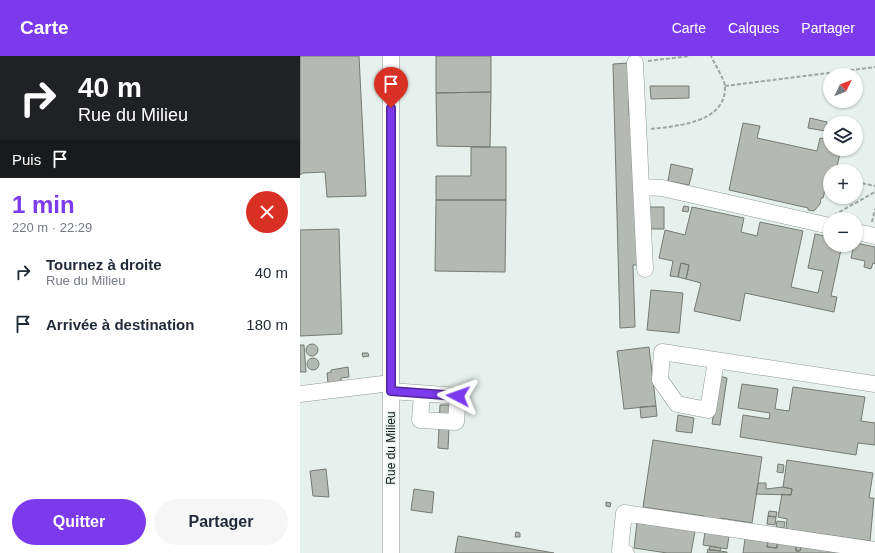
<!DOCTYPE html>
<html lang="fr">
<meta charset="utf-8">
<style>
:root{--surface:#fff;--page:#f6f6f7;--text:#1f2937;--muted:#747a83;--accent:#7c3aed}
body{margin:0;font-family:Helvetica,sans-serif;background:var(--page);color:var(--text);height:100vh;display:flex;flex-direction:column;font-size:15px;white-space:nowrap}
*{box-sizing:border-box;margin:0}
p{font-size:13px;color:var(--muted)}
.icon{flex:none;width:22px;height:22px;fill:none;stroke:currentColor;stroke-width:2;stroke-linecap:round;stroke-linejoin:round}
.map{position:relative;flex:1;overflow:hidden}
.panel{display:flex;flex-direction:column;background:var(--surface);width:300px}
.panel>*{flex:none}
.top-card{background:#202124;color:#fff;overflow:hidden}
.needle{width:26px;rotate:47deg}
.buttons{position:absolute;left:523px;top:12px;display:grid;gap:8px}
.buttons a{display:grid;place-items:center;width:40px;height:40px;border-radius:50%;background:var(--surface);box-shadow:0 1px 3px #0004;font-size:20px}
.pin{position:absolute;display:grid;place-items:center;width:34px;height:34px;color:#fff;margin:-41px -17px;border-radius:50% 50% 50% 0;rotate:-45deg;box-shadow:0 0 4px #0007}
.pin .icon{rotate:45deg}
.me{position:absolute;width:44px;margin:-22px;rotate:274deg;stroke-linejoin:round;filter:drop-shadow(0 0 3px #0008)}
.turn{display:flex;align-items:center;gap:14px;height:84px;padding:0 12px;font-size:18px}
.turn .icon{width:52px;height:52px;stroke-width:2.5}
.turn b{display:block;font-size:28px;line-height:34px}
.then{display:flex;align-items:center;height:38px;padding:0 12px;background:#0003;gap:8px;font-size:15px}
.round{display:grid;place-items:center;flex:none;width:42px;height:42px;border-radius:21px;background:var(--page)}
.overview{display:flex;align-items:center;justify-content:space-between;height:68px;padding:0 12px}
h1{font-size:24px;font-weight:800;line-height:30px;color:var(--accent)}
.action{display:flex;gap:8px;margin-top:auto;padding:8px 12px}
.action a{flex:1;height:46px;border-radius:24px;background:var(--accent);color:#fff;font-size:16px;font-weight:800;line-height:46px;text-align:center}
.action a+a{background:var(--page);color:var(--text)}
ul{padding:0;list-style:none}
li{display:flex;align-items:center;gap:12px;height:52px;padding:0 12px}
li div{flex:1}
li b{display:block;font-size:15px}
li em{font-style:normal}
header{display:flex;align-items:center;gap:24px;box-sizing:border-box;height:56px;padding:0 20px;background:var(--accent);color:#fff}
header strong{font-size:19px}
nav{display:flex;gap:22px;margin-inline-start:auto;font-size:14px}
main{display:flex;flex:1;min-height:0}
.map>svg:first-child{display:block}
</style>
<header>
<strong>Carte</strong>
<nav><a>Carte</a><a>Calques</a><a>Partager</a></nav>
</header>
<main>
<section class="panel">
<div class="top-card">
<div class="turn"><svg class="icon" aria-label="right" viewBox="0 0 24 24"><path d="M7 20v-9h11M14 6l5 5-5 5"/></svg><div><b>40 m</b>Rue du Milieu</div></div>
<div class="then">Puis<svg class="icon" aria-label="arrive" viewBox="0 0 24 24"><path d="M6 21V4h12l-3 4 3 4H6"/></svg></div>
</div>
<div class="overview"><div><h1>1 min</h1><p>220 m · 22:29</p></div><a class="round" style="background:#d93025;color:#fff"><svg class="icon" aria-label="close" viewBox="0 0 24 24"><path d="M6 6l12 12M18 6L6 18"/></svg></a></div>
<ul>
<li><svg class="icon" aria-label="right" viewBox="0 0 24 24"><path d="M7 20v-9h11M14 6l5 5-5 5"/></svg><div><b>Tournez à droite</b><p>Rue du Milieu</p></div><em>40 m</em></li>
<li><svg class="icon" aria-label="arrive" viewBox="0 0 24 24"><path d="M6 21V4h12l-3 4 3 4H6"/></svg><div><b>Arrivée à destination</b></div><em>180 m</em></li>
</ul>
<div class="action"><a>Quitter</a><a>Partager</a></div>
</section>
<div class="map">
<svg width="575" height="497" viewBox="0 0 575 497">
<rect width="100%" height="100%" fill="#e6f0ec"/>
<!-- building -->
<path fill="#b4bab3" stroke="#757a73" d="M0 0H59L66 140 27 141 25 116 3 117 0 119Z
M136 0H191V36L136 37Z
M328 7 329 60H333L338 209H333L335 271 320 272 313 8Z
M350 30H389V42L351 43Z
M191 36 190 91 137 90 136 37Z
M510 62 527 66 525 75 508 72Z
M443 67 460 70 457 82 517 95 520 82 530 84V93H541L536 115H530L529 126 528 130H526L523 142H521L520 148 514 155 508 154V152L429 134Z
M171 91H206V144H136V120H171Z
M371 108 393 113 389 129 368 125Z
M136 144H206L205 216 135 215Z
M384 150 389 151 388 156 382 155Z
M348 151H364V173H348Z
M392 151 444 162 441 176 457 180 460 166 503 175 491 231 518 237 523 215 508 212 515 178 530 181V189H542L531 240 537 241 534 256 445 237 440 265 394 255 401 227 386 223 389 209 381 207 378 221 370 220 373 205 359 202 365 174 385 179Z
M39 173 42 278 0 280V174Z
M556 187 575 191V208L573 207 571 213 564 211 565 205 551 202 554 189H556Z
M381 207 389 209 386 223 378 221Z
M351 234 383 237 379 277 347 274Z
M6 294a6 6 0 1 1 12 0a6 6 0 1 1-12 0Z
M0 289H4L6 316H0Z
M349 291 356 350 324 353 317 295Z
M62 297H68L69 300 63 301Z
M7 308a6 6 0 1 1 12 0a6 6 0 1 1-12 0Z
M48 311 49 321 41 322V325L28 327 27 317 31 316V314Z
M419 320 427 322 420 369 412 368Z
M442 328 478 333 475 353 489 355 493 331 565 341 561 365 575 367V389L558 387 556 399 440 381 443 359 469 363 470 357 438 352Z
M140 349H150L148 393 138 392Z
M356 350 357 360 341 362 340 351Z
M378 359 394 362 392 377 376 375Z
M353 384 462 401 452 467 420 462 419 464 405 463 404 460 343 451Z
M487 404 573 417 569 442H574L570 485 486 473 487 463 478 461 482 438 491 439 492 433 483 431Z
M478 408 484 409 483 417 477 416Z
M26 413 29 441 13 440 10 415Z
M458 427H466V433L483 431 492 433 491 439 456 438Z
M114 433 134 436 132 457 111 454Z
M306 446 311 447 310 451 306 450Z
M469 455 477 456 476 461 468 460Z
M468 460 476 461 475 469 467 468Z
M477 465 485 466 484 472 476 471Z
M337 467 395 475 391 497H367L334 492Z
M216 476 220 477V481H215Z
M405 476 429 480 427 493 403 489Z
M158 480 254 497H155Z
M445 483 468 486 467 491 477 492V487L496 490V495H500L501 491 543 497H443Z
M468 486 477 487V492L467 491Z
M410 490 421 492 420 495 409 494Z
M496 490 501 491 500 495H496Z
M408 493 427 496V497H407Z"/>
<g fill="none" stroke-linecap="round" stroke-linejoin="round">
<!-- minor casing -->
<g stroke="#909995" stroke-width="17">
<path id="minor" d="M335 7 345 213
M341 131 362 132 530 170
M556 176 575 180
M416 305 408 354 377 348 360 324 362 296 575 328
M91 335 158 340 156 366 120 364 122 338
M0 338 91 327
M91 497V0
M326 497 320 494 324 457 575 494"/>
</g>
<!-- path -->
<path stroke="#9ea6a3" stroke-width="2" stroke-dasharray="4 2" stroke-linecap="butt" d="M348 5 390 0
M425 30 575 11
M351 73C376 70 426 67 425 31 425 24 414 7 411 0
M556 126 575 130
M534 159 575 136
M572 166 575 153"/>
<!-- minor -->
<use href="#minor" stroke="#fff" stroke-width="16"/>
</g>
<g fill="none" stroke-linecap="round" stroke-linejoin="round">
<!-- route casing -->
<g stroke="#51269a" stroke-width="10">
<path id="route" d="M91 52V335L158 340"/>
</g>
<!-- route -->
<use href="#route" stroke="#7c3aed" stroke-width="7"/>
</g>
<g text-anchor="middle" stroke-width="3" stroke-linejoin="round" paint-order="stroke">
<!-- street labels -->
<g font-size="12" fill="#131615" stroke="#e6f0ec">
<text transform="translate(91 392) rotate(-90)" y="4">Rue du Milieu</text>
</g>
</g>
</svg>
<div class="buttons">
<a><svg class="needle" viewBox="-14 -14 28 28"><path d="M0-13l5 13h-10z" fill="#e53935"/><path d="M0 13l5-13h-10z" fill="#747a83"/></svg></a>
<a><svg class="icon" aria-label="layers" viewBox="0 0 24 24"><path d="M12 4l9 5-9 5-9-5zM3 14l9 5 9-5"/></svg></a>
<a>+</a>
<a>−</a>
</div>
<div class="pin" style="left:91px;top:52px;background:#d93025"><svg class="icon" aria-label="arrive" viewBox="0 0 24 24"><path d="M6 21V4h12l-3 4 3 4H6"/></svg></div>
<svg class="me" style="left:158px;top:340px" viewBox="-20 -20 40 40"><path d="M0-17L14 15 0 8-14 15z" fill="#7c3aed" stroke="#fff" stroke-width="4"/></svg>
</div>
</main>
